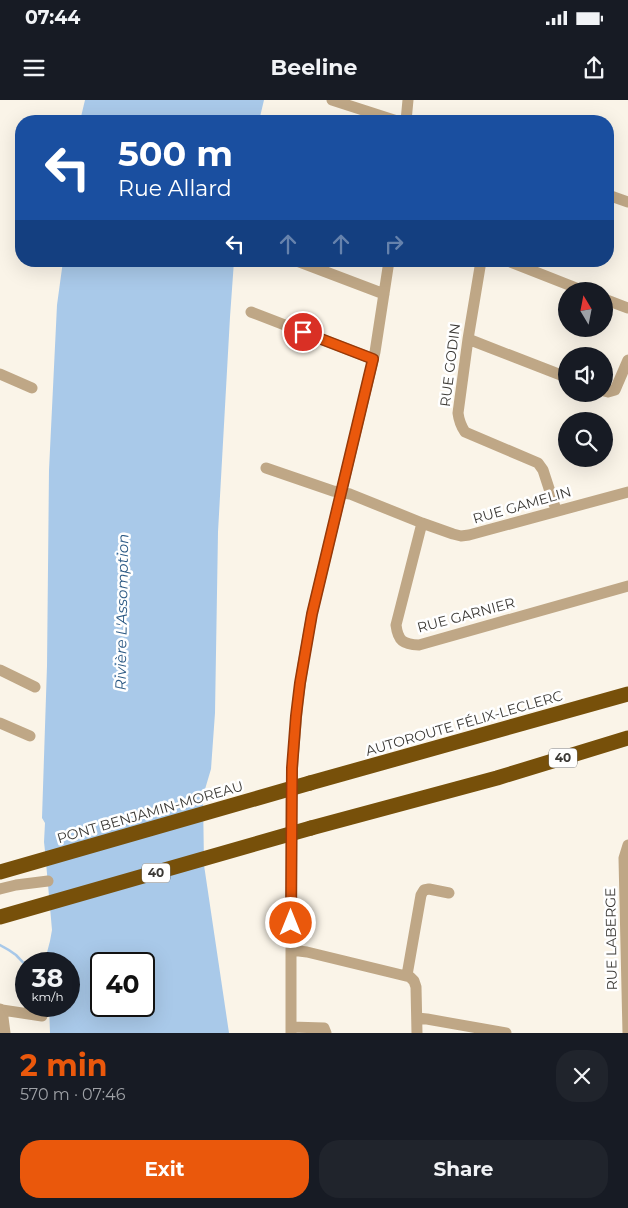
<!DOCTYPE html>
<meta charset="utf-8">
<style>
:root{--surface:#171b24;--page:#20242c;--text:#f1f3f6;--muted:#9ea1a6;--accent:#ea580c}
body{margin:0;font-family:Montserrat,sans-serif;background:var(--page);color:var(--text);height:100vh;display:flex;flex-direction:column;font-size:19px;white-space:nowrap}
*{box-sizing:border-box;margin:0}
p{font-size:16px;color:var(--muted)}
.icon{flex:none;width:28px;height:28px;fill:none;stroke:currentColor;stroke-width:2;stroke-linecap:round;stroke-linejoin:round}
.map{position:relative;height:933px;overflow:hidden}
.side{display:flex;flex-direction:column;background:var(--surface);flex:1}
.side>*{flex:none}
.banner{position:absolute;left:15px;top:15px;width:599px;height:152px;border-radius:20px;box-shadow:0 5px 20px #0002;background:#1a4fa0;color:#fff;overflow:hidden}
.needle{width:32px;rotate:350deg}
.tools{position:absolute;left:558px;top:182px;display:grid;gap:10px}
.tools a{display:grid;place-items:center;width:55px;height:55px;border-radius:50%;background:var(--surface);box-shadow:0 5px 20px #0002;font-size:25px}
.speed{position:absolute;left:15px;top:852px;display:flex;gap:10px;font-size:25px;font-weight:700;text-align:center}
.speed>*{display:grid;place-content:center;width:65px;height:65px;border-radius:50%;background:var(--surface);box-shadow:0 5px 20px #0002;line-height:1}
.speed small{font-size:12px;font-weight:400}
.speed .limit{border:2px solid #111;border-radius:8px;background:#fff;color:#111}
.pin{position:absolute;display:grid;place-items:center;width:42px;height:42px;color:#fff;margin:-21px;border:2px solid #fff;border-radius:50%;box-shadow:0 1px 5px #0007}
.me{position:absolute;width:55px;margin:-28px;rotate:0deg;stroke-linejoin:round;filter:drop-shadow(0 0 4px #0008)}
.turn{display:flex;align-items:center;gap:18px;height:105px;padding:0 20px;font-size:22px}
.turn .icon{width:65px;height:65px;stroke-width:2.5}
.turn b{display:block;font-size:35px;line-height:42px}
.lanes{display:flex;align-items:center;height:48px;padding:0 20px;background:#0003;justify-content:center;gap:25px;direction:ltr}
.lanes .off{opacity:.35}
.round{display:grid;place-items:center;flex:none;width:52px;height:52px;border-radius:20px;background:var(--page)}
.summary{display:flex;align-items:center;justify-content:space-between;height:85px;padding:0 20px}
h1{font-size:30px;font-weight:700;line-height:38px;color:var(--accent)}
.button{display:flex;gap:10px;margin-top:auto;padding:10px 20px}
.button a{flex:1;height:58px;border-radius:20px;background:var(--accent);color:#fff;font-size:20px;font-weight:700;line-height:58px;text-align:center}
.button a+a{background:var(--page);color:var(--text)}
.status{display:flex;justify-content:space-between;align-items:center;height:35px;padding:0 25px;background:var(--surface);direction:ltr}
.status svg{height:14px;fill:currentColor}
header{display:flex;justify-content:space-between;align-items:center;height:65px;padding:0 20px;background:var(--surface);font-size:22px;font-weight:700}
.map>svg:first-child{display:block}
</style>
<div class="status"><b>07:44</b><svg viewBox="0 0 49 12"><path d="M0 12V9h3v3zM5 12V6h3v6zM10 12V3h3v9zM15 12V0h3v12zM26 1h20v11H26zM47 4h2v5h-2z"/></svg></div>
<header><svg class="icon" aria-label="menu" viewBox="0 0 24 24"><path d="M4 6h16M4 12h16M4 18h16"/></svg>Beeline<svg class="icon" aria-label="share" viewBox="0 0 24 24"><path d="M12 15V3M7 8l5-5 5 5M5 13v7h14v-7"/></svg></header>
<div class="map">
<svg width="628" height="933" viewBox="0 0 628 933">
<rect width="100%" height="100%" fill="#faf4e8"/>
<!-- water -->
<path fill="#a9c9e9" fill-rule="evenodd" d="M85 0H264L259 21H80Z
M63 161H234L230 217 218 432 215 613 211 669 203 696 204 765 229 933H50L49 906H69V864H44L50 841 52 830 45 751 44 742 45 723 42 718 47 566 49 370 57 205ZM101 864H144V906H101Z"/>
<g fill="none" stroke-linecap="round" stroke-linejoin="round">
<!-- stream -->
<path stroke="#a9c9e9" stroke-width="2.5" d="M0 845C6 848 11 851 16 855 20 859 22 862 26 865"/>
<!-- minor -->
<path stroke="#bfa786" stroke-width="11" d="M332 0 397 21
M406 21 408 0
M608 95 628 102
M297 161 384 194
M481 161 468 239 458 313C459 321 461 326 465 332L538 363 543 370 556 410
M508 161 584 191
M604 199 628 208
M251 212 373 259
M468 239 566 277
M0 274 32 288
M604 291 608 292 615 290 628 260
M266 368 333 391 350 394 422 423 453 434 461 436 469 435 628 392
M422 423 396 525C398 541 403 544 419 545L628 486
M0 570 35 587
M0 623 30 636
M628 745 624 758 628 933
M0 789 16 785 48 781
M291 850 307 852 410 877 414 881 416 887 417 933
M407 875 421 795 424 790 429 789 449 793
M0 909 2 910 5 933
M2 910 42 916
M417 918 427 919 506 933
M291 927 324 928 326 933
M291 933V700L293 659 298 600 303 565 312 514 375 252 389 161"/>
<!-- highway -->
<path stroke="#77500a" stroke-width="15" d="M310 683 628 594
M311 728 497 678 628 638"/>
<!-- highway-bridge -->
<path stroke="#77500a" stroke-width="15" d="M0 772 310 683
M0 817 311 728"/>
</g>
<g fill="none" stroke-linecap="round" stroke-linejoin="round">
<!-- route casing -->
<g stroke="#983908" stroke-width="12">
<path id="route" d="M291 823 292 668 296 616 300 583 312 514 373 259 303 232"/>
</g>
<!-- route -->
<use href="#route" stroke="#ea580c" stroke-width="9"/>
</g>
<g text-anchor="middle" stroke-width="5" stroke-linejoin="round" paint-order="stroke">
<!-- shield labels -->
<g fill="#fff" stroke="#767472" stroke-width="1">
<rect x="549" y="648.5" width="28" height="19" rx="4"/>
<rect x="142" y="763.5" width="28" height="19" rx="4"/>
</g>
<g font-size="12" font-weight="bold" fill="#3b3935">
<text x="563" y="662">40</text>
<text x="156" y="777">40</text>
</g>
<!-- street labels -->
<g font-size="14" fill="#3b3935" stroke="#fff">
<text transform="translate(450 265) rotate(-83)" y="5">RUE GODIN</text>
<text transform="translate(522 405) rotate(-16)" y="5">RUE GAMELIN</text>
<text transform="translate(466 515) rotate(-15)" y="5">RUE GARNIER</text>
<text transform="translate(464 623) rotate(-16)" y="5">AUTOROUTE FÉLIX-LECLERC</text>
<text transform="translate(150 712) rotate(-16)" y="5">PONT BENJAMIN-MOREAU</text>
<text transform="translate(611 839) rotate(-91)" y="5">RUE LABERGE</text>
</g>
<!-- water labels -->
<g font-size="15" font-style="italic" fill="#2b5984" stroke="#fff">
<text transform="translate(122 512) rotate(-89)" y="5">Rivière L'Assomption</text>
</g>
</g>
</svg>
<div class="tools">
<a><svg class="needle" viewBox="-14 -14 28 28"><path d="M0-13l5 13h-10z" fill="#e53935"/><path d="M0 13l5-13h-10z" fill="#9ea1a6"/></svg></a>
<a><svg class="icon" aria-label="sound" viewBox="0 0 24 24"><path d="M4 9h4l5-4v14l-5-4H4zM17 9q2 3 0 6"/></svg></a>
<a><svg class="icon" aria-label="search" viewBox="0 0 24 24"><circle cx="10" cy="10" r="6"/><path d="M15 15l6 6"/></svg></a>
</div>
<div class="speed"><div>38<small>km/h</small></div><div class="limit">40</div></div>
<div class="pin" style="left:303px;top:232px;background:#d93025"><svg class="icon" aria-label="arrive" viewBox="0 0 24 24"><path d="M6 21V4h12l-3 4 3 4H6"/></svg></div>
<svg class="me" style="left:291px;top:823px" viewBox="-20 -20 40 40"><circle r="17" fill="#ea580c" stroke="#fff" stroke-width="3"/><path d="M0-11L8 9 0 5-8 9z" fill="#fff"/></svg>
<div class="banner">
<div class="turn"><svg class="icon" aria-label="left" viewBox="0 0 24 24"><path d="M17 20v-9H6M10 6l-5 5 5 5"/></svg><div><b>500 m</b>Rue Allard</div></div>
<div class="lanes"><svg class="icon" aria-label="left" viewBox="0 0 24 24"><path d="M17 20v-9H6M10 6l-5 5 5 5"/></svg><svg class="icon off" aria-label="ahead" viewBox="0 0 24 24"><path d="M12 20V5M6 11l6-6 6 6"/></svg><svg class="icon off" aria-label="ahead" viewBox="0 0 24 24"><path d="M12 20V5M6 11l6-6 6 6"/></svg><svg class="icon off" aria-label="right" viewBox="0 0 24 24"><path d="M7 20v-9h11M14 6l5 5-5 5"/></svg></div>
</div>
</div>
<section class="side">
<div class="summary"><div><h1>2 min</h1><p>570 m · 07:46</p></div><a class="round"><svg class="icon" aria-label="close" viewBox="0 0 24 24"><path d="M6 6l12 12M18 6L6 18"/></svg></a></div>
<div class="button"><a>Exit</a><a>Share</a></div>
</section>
